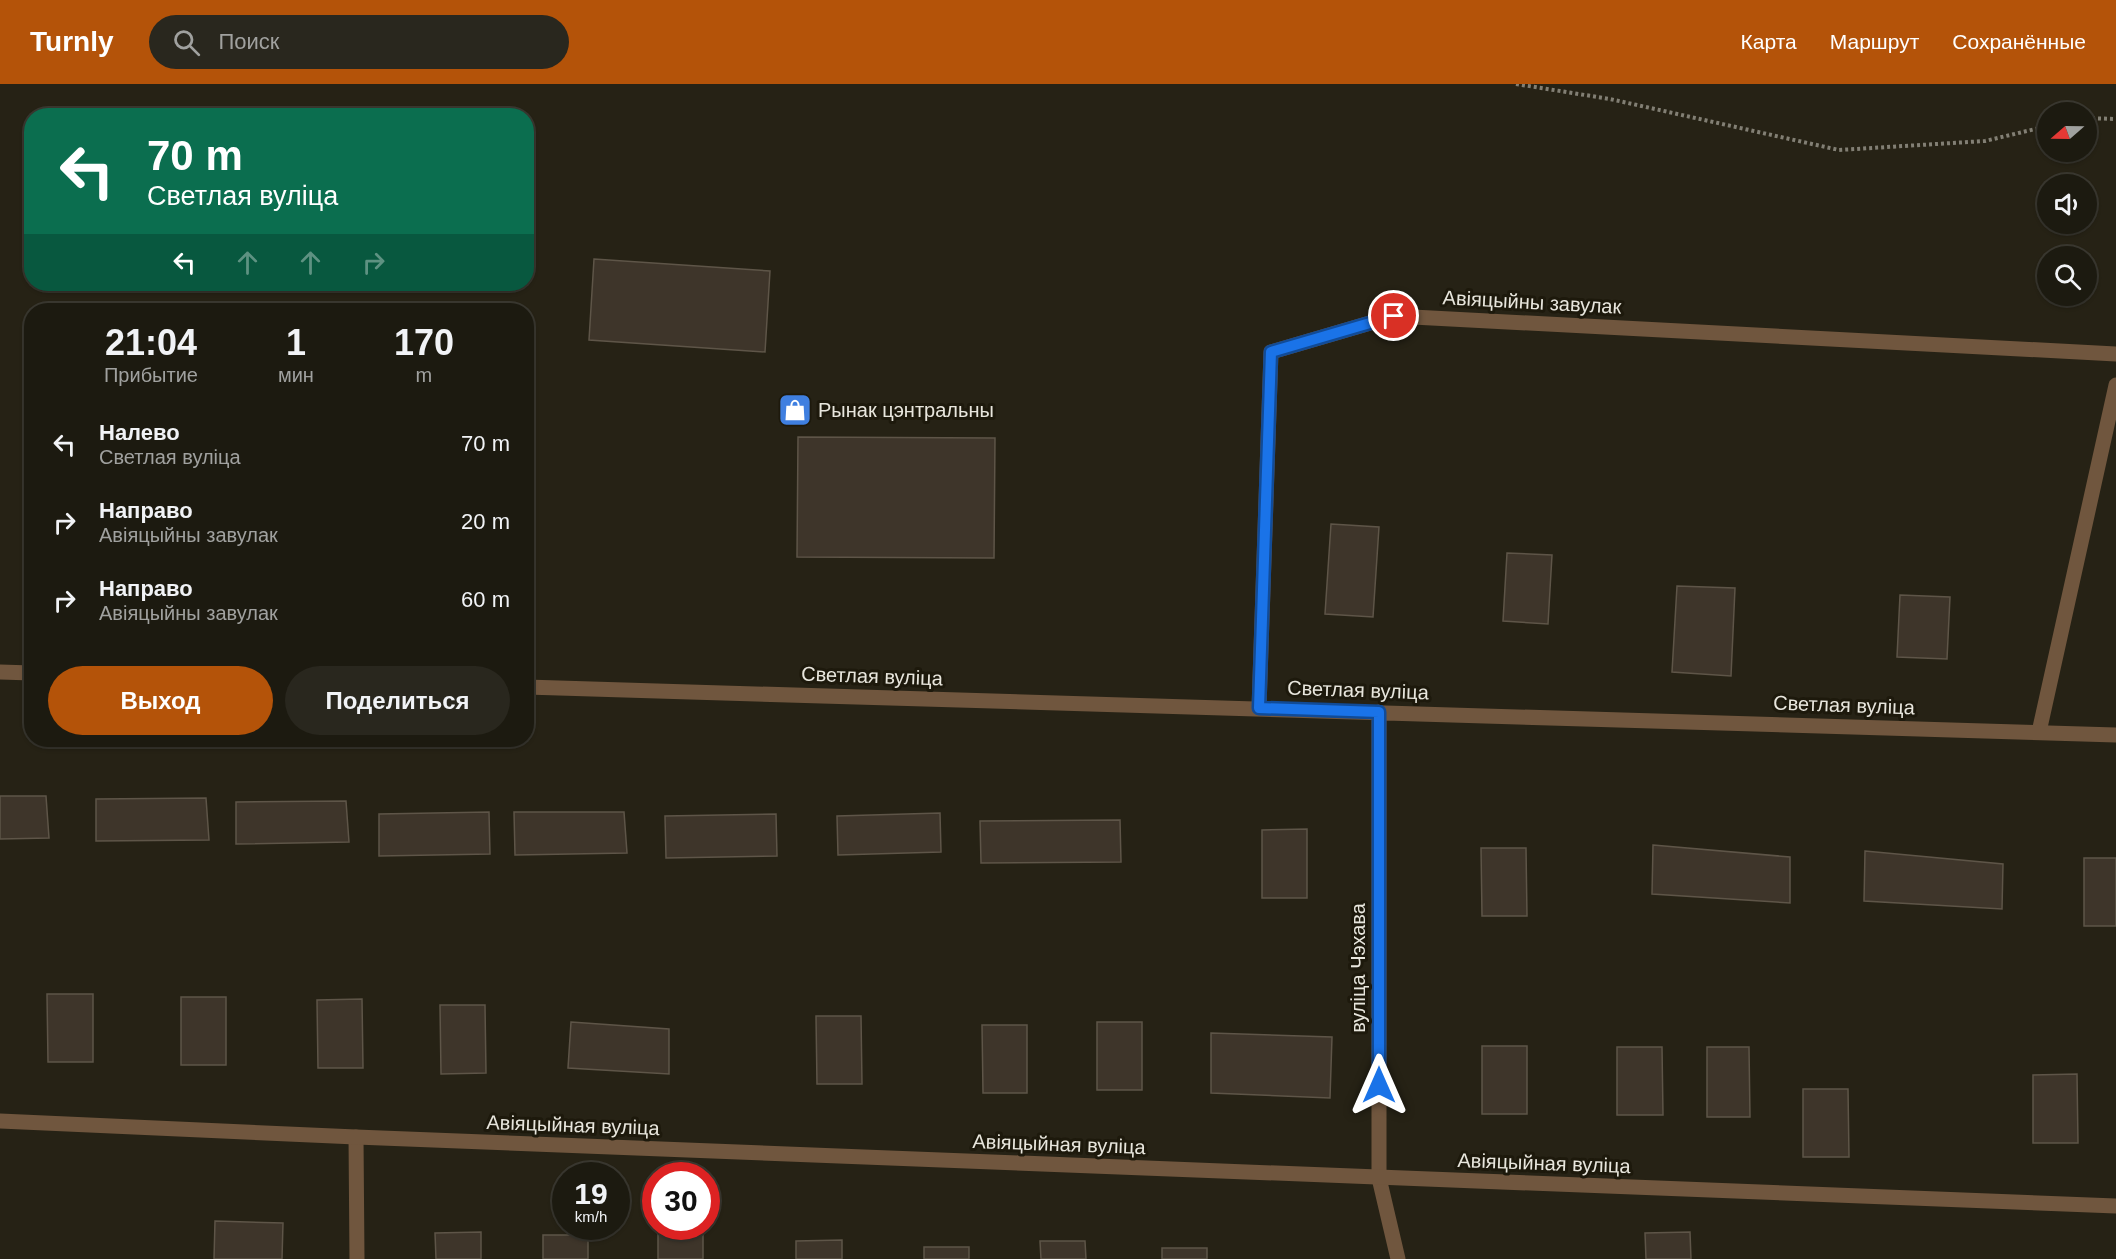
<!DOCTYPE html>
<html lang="ru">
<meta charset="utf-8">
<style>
:root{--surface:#1c1a10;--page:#29271e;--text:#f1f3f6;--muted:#a0a19f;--line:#3a3830;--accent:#b45309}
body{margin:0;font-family:Helvetica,sans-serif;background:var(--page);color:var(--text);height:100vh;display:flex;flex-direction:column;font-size:22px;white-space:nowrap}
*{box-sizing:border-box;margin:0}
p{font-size:20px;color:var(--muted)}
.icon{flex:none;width:33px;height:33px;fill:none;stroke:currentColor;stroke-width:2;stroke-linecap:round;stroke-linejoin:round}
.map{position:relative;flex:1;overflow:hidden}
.drawer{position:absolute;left:24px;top:219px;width:510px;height:444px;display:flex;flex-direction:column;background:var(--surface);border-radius:24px;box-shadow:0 2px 4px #0004,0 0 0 2px var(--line)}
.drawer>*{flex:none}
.top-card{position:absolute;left:24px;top:24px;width:510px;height:183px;border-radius:24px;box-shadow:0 2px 4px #0004,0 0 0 2px var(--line);background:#0b6e4f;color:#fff;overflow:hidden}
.needle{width:39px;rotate:250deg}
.tools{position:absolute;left:2037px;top:18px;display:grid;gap:12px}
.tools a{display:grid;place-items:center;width:60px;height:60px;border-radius:50%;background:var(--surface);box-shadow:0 2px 4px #0004,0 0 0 2px var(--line);font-size:30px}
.speed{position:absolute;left:552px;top:1078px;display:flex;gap:12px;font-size:30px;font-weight:700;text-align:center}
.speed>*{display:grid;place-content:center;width:78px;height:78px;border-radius:50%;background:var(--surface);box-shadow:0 2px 4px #0004,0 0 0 2px var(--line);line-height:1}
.speed small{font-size:15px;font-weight:400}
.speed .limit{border:9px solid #d22;background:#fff;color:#111}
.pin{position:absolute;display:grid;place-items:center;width:51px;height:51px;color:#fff;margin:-26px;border:3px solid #fff;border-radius:50%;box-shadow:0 2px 6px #0007}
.me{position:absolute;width:66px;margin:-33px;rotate:0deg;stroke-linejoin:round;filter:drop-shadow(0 0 4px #0008)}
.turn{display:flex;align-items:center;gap:21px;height:126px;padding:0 24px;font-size:27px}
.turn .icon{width:78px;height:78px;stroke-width:2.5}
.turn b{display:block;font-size:42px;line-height:51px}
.lanes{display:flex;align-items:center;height:57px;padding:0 24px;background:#0003;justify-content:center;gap:30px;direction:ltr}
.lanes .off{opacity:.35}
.eta{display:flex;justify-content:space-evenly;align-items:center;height:102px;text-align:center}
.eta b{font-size:36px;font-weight:600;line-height:42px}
.action{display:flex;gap:12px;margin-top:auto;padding:12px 24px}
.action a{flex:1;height:69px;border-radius:36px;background:var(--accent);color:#fff;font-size:24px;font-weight:600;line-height:69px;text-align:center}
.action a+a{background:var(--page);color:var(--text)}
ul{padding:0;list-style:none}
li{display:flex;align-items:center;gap:18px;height:78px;padding:0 24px}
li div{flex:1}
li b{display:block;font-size:22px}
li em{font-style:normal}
header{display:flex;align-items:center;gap:36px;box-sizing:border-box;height:84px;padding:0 30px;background:var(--accent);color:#fff}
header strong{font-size:28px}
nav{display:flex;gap:33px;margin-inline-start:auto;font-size:21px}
.search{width:420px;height:54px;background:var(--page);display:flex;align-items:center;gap:15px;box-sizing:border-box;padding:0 21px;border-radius:33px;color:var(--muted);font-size:22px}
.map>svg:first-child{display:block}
</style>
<header>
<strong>Turnly</strong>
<div class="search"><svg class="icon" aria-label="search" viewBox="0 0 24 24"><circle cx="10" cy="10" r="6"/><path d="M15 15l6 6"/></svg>Поиск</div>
<nav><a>Карта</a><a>Маршрут</a><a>Сохранённые</a></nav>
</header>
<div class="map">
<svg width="2116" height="1175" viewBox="0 0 2116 1175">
<rect width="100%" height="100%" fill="#262215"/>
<!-- building -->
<path fill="#3e352a" stroke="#5e5548" stroke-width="1.5" d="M594 175 770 187 765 268 589 256Z
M798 353 995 354 994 474 797 473Z
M1331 440 1379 443 1373 533 1325 530Z
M1507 469 1552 471 1548 540 1503 537Z
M1677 502 1735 504 1731 592 1672 588Z
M1900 511 1950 513 1947 575 1897 573Z
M0 712H46L49 754 0 755Z
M206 714 209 756 96 757V715Z
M346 717 349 758 236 760V718Z
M489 728 490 770 379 772V730Z
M514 728H624L627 769 515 771Z
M940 729 941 768 838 771 837 732Z
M776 730 777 772 666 774 665 732Z
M1120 736 1121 778 981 779 980 737Z
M1307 745V814H1262V746Z
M1653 761 1790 773V819L1652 810Z
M1481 764H1526L1527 832H1482Z
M1865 767 2003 780 2002 825 1864 817Z
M2084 774H2116V842H2084Z
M47 910H93V978H48Z
M181 913H226V981H181Z
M362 915 363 984H318L317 916Z
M440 921H485L486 989 441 990Z
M816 932H861L862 1000H817Z
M571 938 669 945V990L568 984Z
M1097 938H1142V1006H1097Z
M982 941H1027V1009H983Z
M1211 949 1332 953 1330 1014 1211 1009Z
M1482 962H1527V1030H1482Z
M1617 963H1662L1663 1031H1617Z
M1707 963H1749L1750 1033H1707Z
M2077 990 2078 1059H2033V991Z
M1803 1005H1848L1849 1073H1803Z
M215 1137 283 1139 282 1175H214Z
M481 1148V1175H436L435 1149Z
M658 1148H703V1175H658Z
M1690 1148 1691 1175H1646L1645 1149Z
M543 1151H588V1175H543Z
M842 1156V1175H796V1157Z
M1040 1157H1085L1086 1175H1041Z
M924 1163H969V1175H924Z
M1162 1164H1207V1175H1162Z"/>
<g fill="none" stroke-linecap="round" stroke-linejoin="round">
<!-- path -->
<path stroke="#827f74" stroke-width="4" stroke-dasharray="3 3" stroke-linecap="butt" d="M1516 0 1610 15 1839 66 1985 57 2048 42
M2086 34 2116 35"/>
<!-- minor -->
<path stroke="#70563e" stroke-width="15" d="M0 588 32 589
M526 603 2116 651
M1259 624 1271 268 1394 232 2116 270
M1379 628V1094L1398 1175
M2039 648 2116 301
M356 1053 357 1175"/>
<!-- tertiary -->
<path stroke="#70563e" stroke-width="15" d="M0 1037 356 1053 2116 1122"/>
</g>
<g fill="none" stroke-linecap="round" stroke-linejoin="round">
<!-- route casing -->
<g stroke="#114b97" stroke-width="15">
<path id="route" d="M1379 1001V628L1259 624 1271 268 1394 232"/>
</g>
<!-- route -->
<use href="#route" stroke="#1a73e8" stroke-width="10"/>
</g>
<!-- icons -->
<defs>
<g id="shop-square" transform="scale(1.725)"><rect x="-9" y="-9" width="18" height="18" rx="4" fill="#3f7fe0" stroke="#1d190c"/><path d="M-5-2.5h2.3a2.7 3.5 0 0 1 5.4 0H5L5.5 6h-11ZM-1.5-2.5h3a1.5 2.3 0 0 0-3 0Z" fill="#fff"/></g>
</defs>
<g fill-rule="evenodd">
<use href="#shop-square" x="795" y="326"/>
</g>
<g text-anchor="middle" stroke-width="6" stroke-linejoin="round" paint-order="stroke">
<!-- street labels -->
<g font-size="20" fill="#e8e6dd" stroke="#1d190c">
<text transform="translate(1532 218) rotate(3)" y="7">Авіяцыйны завулак</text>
<text transform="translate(872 592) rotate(2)" y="7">Светлая вуліца</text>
<text transform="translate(1358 606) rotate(2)" y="7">Светлая вуліца</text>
<text transform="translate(1844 621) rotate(2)" y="7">Светлая вуліца</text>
<text transform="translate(1358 884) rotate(-90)" y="7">вуліца Чэхава</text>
<text transform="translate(573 1041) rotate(2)" y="7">Авіяцыйная вуліца</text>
<text transform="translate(1059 1060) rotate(2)" y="7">Авіяцыйная вуліца</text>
<text transform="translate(1544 1079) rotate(2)" y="7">Авіяцыйная вуліца</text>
</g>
<!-- poi labels -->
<g font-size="20" fill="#e8e6dd" stroke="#1d190c" text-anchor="start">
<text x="818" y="333">Рынак цэнтральны</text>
</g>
</g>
</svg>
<div class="tools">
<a><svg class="needle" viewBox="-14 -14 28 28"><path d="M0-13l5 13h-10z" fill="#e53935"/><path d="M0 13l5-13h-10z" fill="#a0a19f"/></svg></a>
<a><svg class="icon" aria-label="sound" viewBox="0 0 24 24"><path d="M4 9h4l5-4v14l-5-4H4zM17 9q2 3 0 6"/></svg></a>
<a><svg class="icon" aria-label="search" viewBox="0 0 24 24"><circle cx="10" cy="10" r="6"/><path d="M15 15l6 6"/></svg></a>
</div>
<div class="speed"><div>19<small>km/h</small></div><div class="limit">30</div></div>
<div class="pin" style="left:1394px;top:232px;background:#d93025"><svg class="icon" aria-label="arrive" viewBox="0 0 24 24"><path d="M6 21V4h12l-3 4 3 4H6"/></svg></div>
<svg class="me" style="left:1379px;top:1001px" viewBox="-20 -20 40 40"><path d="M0-17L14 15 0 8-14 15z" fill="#1a73e8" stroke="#fff" stroke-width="4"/></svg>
<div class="top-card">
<div class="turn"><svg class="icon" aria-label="left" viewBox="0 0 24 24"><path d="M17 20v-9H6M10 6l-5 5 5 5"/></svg><div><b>70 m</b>Светлая вуліца</div></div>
<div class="lanes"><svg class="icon" aria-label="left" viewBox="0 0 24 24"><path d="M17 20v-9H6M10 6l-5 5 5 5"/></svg><svg class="icon off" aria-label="ahead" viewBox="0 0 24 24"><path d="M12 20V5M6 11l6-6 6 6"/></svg><svg class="icon off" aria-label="ahead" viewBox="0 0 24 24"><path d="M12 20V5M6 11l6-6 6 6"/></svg><svg class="icon off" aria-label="right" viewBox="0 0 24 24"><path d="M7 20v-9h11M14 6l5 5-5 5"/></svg></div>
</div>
<section class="drawer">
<div class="eta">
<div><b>21:04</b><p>Прибытие</p></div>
<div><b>1</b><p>мин</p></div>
<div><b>170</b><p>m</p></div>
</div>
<ul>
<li><svg class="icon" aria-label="left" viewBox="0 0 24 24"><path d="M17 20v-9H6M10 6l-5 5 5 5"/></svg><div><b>Налево</b><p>Светлая вуліца</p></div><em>70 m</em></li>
<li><svg class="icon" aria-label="right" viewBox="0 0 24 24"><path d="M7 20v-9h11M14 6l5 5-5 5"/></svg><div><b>Направо</b><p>Авіяцыйны завулак</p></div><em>20 m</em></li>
<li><svg class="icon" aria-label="right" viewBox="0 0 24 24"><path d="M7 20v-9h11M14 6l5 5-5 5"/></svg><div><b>Направо</b><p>Авіяцыйны завулак</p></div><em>60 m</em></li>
</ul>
<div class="action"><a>Выход</a><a>Поделиться</a></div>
</section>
</div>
